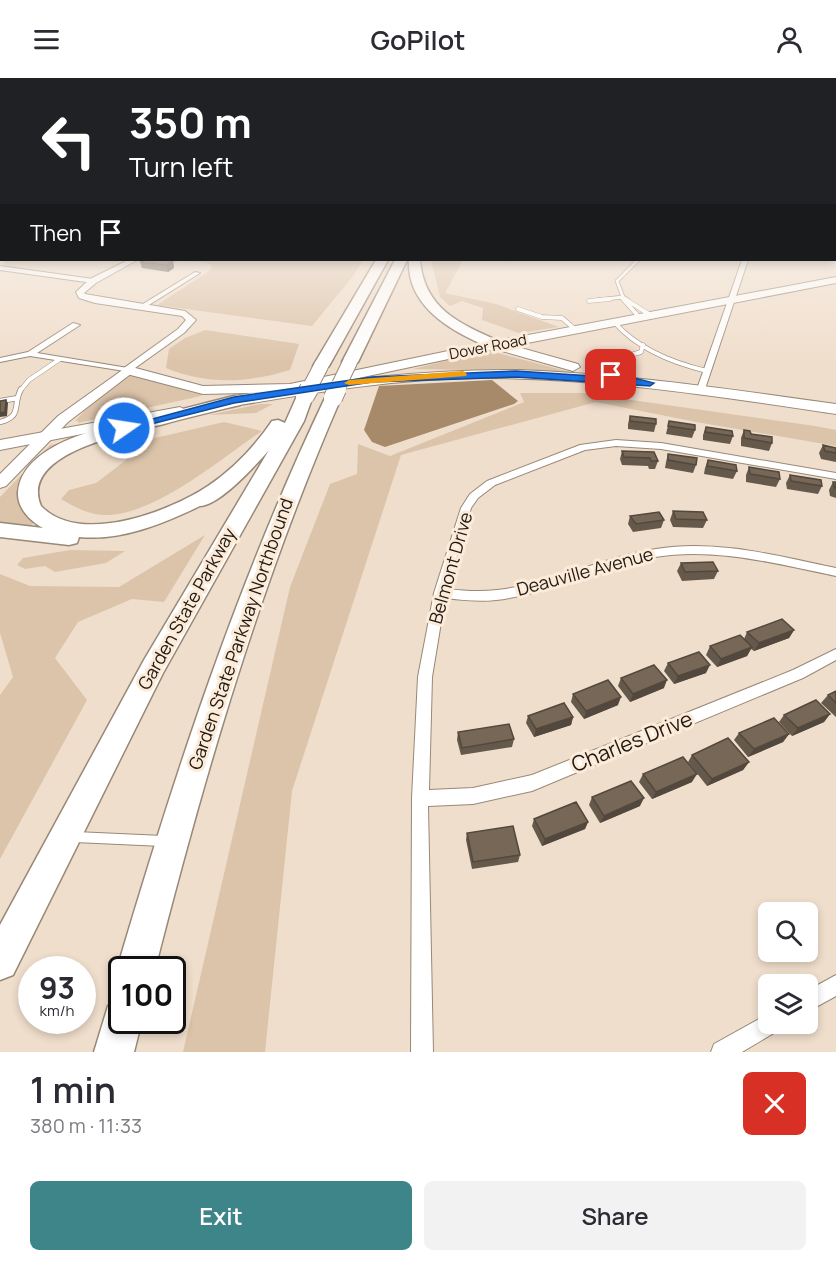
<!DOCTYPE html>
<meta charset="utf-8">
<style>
:root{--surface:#fff;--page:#f2f2f3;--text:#2b2b33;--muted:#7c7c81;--accent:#3d8588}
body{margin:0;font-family:Manrope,sans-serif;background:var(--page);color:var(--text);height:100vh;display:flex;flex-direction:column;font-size:22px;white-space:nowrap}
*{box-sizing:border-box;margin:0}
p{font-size:20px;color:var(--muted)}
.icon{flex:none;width:33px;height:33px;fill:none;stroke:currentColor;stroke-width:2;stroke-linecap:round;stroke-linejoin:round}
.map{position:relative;height:974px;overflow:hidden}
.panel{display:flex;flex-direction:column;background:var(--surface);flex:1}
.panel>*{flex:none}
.banner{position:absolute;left:0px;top:0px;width:837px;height:183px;box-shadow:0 3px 9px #0003;background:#202124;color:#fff;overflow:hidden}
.fabs{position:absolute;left:758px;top:824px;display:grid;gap:12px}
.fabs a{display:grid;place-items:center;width:60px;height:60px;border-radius:9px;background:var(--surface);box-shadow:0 3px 9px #0003;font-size:30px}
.speed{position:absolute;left:18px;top:878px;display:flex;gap:12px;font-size:30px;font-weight:700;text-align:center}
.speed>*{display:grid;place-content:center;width:78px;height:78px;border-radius:50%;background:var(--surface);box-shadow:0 3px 9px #0003;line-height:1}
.speed small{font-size:15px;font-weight:400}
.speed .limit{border:3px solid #111;border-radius:9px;background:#fff;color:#111}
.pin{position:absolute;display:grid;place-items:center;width:51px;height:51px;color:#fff;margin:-26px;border-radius:12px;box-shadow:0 3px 9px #0006}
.me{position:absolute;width:66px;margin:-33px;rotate:77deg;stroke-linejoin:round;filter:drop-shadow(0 0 4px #0008)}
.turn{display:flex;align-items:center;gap:21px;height:126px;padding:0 30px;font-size:27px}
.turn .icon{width:78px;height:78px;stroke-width:2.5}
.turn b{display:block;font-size:42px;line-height:51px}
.then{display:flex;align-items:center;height:57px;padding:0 30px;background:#0003;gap:12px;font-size:22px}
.round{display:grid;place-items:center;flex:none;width:63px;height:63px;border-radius:9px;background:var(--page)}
.overview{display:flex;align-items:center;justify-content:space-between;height:102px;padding:0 30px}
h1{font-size:36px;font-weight:600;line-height:45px}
.cta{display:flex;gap:12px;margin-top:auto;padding:12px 30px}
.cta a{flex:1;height:69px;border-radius:9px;background:var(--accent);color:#fff;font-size:24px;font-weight:600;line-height:69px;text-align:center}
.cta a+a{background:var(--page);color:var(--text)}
header{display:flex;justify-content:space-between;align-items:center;height:78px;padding:0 30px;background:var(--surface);font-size:27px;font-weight:600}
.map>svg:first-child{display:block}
</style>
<header><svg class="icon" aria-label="menu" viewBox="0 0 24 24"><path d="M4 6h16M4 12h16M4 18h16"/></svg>GoPilot<svg class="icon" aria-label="person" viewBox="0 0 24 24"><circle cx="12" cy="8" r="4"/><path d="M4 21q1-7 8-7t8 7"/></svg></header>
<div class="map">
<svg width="836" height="974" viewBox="0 0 836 974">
<rect width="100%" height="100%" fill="#f0decc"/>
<!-- green -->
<path fill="#dcc4aa" d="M182 182H363L353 198 312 248 157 227 211 192V186Z
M431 182H463L445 215 496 226 559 249 519 255 482 242 483 230 462 223 450 228 440 219Z
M205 252 299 266 290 292C248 305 206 307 166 290L169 271 185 260Z
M494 274 570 294 413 291 469 277Z
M126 297H134L202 315 201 318 78 345V343H75L97 320Z
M520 315H582L815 348 836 352V368L696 344 596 324 401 377 292 713 265 974H183L290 509 330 406 357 396 358 366 390 378 524 324Z
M260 326H273L256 335 209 337Z
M224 344 262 353C220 381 160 434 109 437 91 438 76 430 61 421L69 412 96 405 155 360Z
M71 363 20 422 26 437 34 445 29 449 0 445V419L50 367Z
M205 457 164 524 132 521 78 544 55 580 87 622 0 781V617L13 599 0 555V496L30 508 119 509Z
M70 472 125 473 106 485 55 494 45 488 25 491 17 487 23 480Z"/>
<!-- water -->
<path fill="#a78a6a" d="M492 302 518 323 514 326 385 369 372 364 364 352 379 308Z"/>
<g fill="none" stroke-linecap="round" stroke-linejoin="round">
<!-- service-far3 casing -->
<g stroke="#988877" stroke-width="4.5">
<path id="service-far3" d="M597 222 623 219 617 203 638 182
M624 222 623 219 628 222"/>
</g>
<!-- service-far2 casing -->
<g stroke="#988877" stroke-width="5">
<path id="service-far2" d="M623 221 640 240
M625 221 652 238
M589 223 610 221
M518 231 542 239 562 240 576 252
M615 245C639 272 673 285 707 293
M624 279 641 274 643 267
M20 313 29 302 60 281"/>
</g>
<!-- service-far1 casing -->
<g stroke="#988877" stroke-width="6">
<path id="service-far1" d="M0 323 18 320
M0 344C23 338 12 328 21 311"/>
</g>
<!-- service casing -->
<g stroke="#988877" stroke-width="12">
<path id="service" d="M75 759 163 763"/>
</g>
<!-- minor casing -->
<g stroke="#988877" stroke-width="2">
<path id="minor" d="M0 156H2V160H0Z
M742 182H748L705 311 698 313 697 311Z
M0 188 93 201 96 203 93 205 0 192Z
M195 194 200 195 144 230 138 229Z
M73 245 80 247 37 275 128 290H131V294L30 278 0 284V280L28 274Z
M616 362 661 365 836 395V401L661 371 616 368 585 372 495 407 478 420 471 430 447 511C464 513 481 514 497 512 552 506 602 479 656 471 716 461 778 478 836 490V498C778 486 715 469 655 479 601 488 550 516 496 522 479 524 462 522 445 520L432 599 429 712 473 710 532 697 793 592 836 571V582L803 600 532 713 473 726 428 728 433 974H411L412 720 418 599 434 515 461 430 470 416 487 403 580 367Z
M836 897V918L807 934V913Z
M768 936V945H782L779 952 742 974H711L714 966Z"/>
</g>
<!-- tertiary casing -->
<g stroke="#988877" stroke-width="2">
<path id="tertiary" d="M128 182H137L96 205 84 215 85 216 185 233 196 242 184 255 128 295 123 292 124 290 178 251 186 242 182 238 95 225 79 220 76 214 90 201Z"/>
</g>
<!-- secondary casing -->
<g stroke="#988877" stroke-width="2">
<path id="secondary" d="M128 288 134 292 132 295 68 344 6 408 0 410V396L58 338Z"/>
</g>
<!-- primary casing -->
<g stroke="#988877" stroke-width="2">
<path id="primary" d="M836 199V205L496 271 292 314 203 316 123 295 121 292 128 288 203 308 290 306 496 263Z
M180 329 187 333 185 336 0 372V362Z"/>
</g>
<!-- trunk casing -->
<g stroke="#988877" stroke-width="2">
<path id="trunk" d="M496 263 578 286 580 289 573 293 491 270 489 267Z
M519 292C625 296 730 311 836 326V336C716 318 595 299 474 300 393 301 313 315 234 328L226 323 234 318C329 303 422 291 519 292Z"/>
</g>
<!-- motorway casing -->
<g stroke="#988877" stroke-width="3">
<path id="motorway" d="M376 182H388L329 288 326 291H316L313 288Z
M395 182H407L358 284 355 287H345L342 284Z
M409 182H420C424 231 460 246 501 264L503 267 501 270C491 273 480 265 471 261 438 245 407 221 409 182Z
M305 313 313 318 304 343 163 595 13 897 0 902V847L144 582 269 372C256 387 220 427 200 428 162 446 122 463 79 459L77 465 69 467 0 459V445L43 450C30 443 17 430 18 414 23 361 118 346 158 337 184 331 209 324 234 318L240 319 242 323 240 327C215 333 189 339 164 346 132 354 18 374 41 428 79 468 169 434 208 408 233 391 255 368 272 343L278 342 285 345 297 318Z
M333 315 341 320C260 506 205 695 155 891H122V901L117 891C175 695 237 505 325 320Z
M122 923V942H142L134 974H94L108 928Z"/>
</g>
<!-- service-far3 -->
<use href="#service-far3" stroke="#fff" stroke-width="3"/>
<!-- service-far2 -->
<use href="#service-far2" stroke="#fff" stroke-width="4"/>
<!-- service-far1 -->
<use href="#service-far1" stroke="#fff" stroke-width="4.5"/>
<!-- service -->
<use href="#service" stroke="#fff" stroke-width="10"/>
<!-- minor -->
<use href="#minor" fill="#fff" fill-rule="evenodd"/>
<!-- tertiary -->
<use href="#tertiary" fill="#fff" fill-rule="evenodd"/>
<!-- secondary -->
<use href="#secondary" fill="#fff" fill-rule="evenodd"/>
<!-- primary -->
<use href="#primary" fill="#fff" fill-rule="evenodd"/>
<!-- trunk -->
<use href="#trunk" fill="#fff" fill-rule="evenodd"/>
<!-- motorway -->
<use href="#motorway" fill="#fff" fill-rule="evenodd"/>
<!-- motorway-bridge-far1 casing -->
<g stroke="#988877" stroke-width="16" stroke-linecap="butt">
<path id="motorway-bridge-far1" d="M308 313 321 288
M336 313 350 284"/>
</g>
<!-- motorway-bridge casing -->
<g stroke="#988877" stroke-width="20" stroke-linecap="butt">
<path id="motorway-bridge" d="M305 318 309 311
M333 320 337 311"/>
</g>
<!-- motorway-bridge-far1 -->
<use href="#motorway-bridge-far1" stroke="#fff" stroke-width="14"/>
<!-- motorway-bridge -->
<use href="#motorway-bridge" stroke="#fff" stroke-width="18"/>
</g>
<!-- wall -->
<path fill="#65594b" d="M173 183 174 190 168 194 142 190 140 184Z
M630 338 656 346 654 354 628 351V346Z
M669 343 695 352 692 360 666 356Z
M706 349 733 358 730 366 703 362V357Z
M744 352 772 365 769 373 741 368V360Z
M823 367 836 370V384L821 381 819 375Z
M622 373 654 374 658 383 655 391H649L648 388 622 387 620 381Z
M668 376 696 387 693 395 665 390 666 384Z
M708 382 737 393 733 401 704 396 705 390Z
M749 389 780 401 776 409 746 404V397Z
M790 397 822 408 818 416 787 411 786 405Z
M833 404H836V420L830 418 829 412Z
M673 433 707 442 703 450 673 449 670 442Z
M630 438 664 442 661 450 633 454 628 446Z
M681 485 718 493 714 501 682 503 677 493Z
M794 552 789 560 754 573 751 571 747 578 717 589 706 577 710 568 744 561 747 554Z
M668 585 706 595 674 606 664 593Z
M621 600 664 610 630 624 618 608Z
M836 613V639L821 625 828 617Z
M573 616 618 627 584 641 571 624Z
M830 636 824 644 792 658 779 644 784 637Z
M528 638 573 639 571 647 534 659 526 645Z
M458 654 514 661 512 669 461 677 457 662Z
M739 655 789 656 783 664 748 679 734 662Z
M692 677 749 684 743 692 707 708 688 684Z
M643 696 692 704 652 721 639 704Z
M592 719 640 728 600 745 589 727Z
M534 741 588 744 585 751 542 768 532 748Z
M467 755 520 777 518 784 472 791 466 762Z"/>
<!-- shaded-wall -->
<path fill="#53483d" d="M173 183 174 190 168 194 166 187Z
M6 322 8 325 7 338 0 339V335Z
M794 552 789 560 754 573 759 565Z
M752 569 747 578 717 589 721 581Z
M710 587 706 595 674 606 678 598Z
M667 602 664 610 630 624 633 616Z
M621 619 618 627 584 641 586 633Z
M830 636 824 644 792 658 798 650Z
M573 639 571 647 534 659 536 651Z
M789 656 783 664 748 679 754 671Z
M749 684 743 692 707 708 712 701Z
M697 696 692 704 652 721 656 714Z
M644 720 640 728 600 745 604 738Z
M588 744 585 751 542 768 545 761Z"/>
<!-- building -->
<path fill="#766757" stroke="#53483d" stroke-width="1.5" d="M145 182H156L173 183 166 187 140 184Z
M6 322 5 334 0 335V323Z
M630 338 656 341V346L630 343Z
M669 343 695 347V352L668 348Z
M706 349 732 353 733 358 705 354Z
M744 352 750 353 751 356 772 359V365L744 360Z
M823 367 836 370V375L825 373Z
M622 373 654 374 658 383H651L650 380 624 379Z
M668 376 697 380 696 387 668 382Z
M708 382 736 387 737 393 707 388Z
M749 389 779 394 780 401 750 396Z
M790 397 821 402 822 408 791 403Z
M833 404H836V411L835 410Z
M673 433 703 434 707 442 676 441Z
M659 434 664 442 636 446 630 438Z
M713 484 718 493 685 494 681 485Z
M782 541 794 552 759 565 747 554Z
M740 557 752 569 721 581 710 568Z
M699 574 710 587 678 598 668 585Z
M654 587 667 602 633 616 621 600Z
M608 602 621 619 586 633 573 616Z
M836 613V625L828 617Z
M816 622 830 636 798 650 784 637Z
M564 625 573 639 536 651 528 638Z
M774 640 789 656 754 671 739 655Z
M509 646 514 661 462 670 458 654Z
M728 660 749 684 712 701 692 677Z
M683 679 697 696 656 714 643 696Z
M631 703 644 720 604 738 592 719Z
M576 724 588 744 545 761 534 741Z
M513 748 520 777 473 784 467 755Z"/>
<!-- sky -->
<linearGradient id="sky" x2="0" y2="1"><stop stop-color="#8ea3b6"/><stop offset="0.52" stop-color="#f8f0e8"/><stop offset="1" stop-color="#f8f0e8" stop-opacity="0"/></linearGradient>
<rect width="836" height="285" fill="url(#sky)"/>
<!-- route -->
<path fill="#1a73e8" stroke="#114b97" stroke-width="1.5" d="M516 293 608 299 606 297 611 294 654 305 650 308 516 299 372 304 234 325 124 353 119 350 234 319 372 299Z"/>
<!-- slow -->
<path fill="#f59e0b" d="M463 293 467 296 466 298 349 307 344 305 349 302Z"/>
<g text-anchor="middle" stroke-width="6" stroke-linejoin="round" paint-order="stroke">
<!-- far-street labels -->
<g font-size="15" fill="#1f1913" stroke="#fdebd9">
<text transform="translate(488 269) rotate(-11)" y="5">Dover Road</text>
</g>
<!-- street labels -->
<g font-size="18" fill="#1f1913" stroke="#fdebd9">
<text transform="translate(451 490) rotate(-74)" y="6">Belmont Drive</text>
<text transform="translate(585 494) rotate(-15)" y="6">Deauville Avenue</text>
<text transform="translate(187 531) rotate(-61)" y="6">Garden State Parkway</text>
<text transform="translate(241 556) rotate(-71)" y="6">Garden State Parkway Northbound</text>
</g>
<!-- near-street labels -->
<g font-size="21" fill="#1f1913" stroke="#fdebd9">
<text transform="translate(632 664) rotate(-22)" y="7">Charles Drive</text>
</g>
</g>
</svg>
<div class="fabs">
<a><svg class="icon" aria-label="search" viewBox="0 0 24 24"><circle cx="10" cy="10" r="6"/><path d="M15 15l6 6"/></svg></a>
<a><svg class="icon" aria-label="layers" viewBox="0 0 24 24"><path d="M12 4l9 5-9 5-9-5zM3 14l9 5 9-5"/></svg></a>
</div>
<div class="speed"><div>93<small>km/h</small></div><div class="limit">100</div></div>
<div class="pin" style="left:611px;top:297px;background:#d93025"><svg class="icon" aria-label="arrive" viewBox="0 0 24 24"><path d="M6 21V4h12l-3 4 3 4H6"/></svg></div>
<svg class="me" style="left:124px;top:350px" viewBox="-20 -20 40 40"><circle r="17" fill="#1a73e8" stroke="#fff" stroke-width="3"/><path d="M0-11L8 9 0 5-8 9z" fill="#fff"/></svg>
<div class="banner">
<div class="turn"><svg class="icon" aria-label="left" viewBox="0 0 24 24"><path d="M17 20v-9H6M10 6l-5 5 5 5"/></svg><div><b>350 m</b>Turn left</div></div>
<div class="then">Then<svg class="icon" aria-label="arrive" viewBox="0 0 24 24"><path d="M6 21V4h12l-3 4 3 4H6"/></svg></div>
</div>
</div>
<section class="panel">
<div class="overview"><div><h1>1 min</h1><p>380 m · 11:33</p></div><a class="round" style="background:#d93025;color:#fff"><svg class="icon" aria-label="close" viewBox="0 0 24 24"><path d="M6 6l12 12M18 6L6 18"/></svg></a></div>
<div class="cta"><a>Exit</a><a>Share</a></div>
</section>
